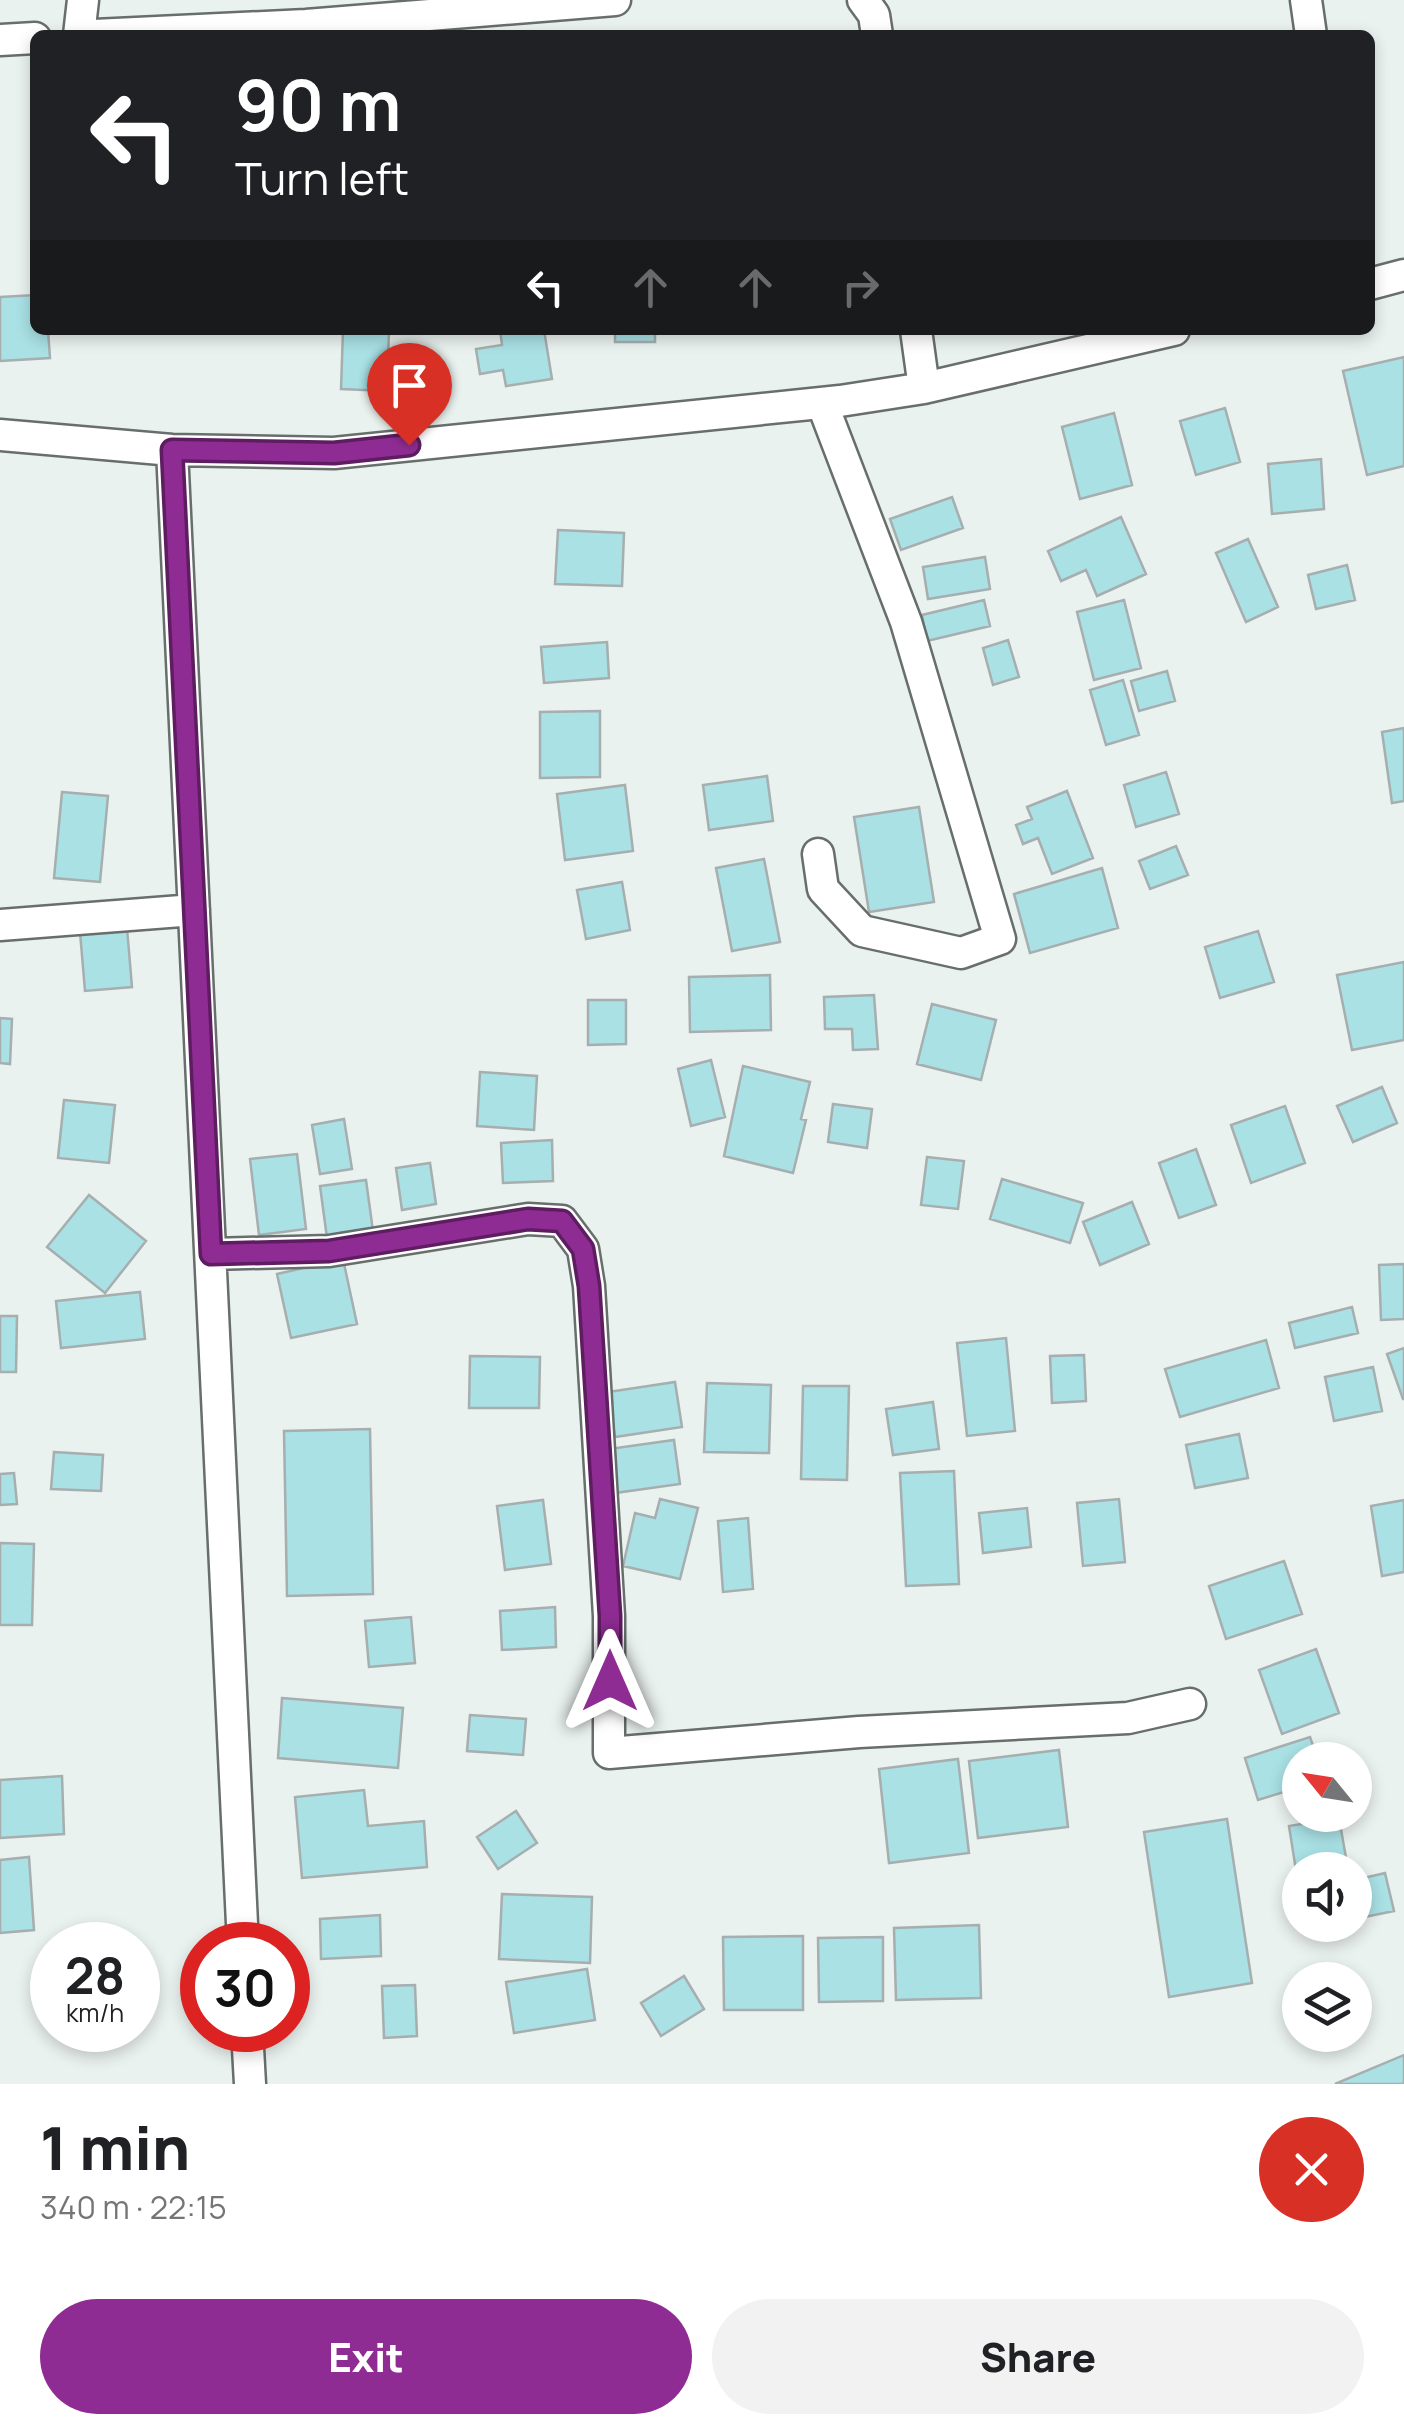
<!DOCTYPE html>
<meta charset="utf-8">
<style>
:root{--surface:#fff;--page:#f2f2f2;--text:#202124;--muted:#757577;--accent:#8f2c93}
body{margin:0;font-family:Manrope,sans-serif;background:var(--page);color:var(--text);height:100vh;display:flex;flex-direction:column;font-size:38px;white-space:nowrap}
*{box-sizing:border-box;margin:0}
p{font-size:32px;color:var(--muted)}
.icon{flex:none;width:55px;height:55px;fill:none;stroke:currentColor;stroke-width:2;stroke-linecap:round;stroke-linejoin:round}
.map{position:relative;height:2084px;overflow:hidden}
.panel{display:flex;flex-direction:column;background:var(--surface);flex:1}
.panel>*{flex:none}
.guide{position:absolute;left:30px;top:30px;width:1345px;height:305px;border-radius:15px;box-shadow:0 5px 15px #0003;background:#202124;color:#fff;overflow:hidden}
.needle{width:65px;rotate:300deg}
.buttons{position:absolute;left:1282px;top:1742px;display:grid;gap:20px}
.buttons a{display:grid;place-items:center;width:90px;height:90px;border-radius:50%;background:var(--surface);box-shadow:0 5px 15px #0003;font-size:50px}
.speed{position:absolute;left:30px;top:1922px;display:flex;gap:20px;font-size:50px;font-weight:700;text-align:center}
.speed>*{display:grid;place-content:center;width:130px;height:130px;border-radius:50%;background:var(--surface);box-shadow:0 5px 15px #0003;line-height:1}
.speed small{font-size:25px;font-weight:400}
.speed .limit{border:15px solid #d22;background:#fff;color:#111}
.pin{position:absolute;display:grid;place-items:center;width:85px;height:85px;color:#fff;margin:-102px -42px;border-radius:50% 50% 50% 0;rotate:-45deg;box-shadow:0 0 10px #0007}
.pin .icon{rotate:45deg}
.me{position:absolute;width:110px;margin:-55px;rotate:0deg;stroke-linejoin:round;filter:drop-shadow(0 0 8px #0008)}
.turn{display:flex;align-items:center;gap:35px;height:210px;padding:0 40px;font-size:45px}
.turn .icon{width:130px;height:130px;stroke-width:2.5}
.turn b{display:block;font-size:70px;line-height:85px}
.lanes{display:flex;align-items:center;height:95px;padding:0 40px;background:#0003;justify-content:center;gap:50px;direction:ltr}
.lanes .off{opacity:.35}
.round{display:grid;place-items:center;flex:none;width:105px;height:105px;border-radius:52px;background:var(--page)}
.summary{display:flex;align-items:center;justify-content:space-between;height:170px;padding:0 40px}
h1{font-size:60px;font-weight:800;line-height:75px}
.cta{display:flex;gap:20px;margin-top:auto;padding:20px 40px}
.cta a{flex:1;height:115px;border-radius:60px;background:var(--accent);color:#fff;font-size:40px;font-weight:800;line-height:115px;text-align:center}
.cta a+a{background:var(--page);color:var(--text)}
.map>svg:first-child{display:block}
</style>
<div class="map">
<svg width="1404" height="2084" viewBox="0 0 1404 2084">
<rect width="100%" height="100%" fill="#eaf2ef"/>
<!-- building -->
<path fill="#a9e1e5" stroke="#a6aeaf" stroke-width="2.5" d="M35 295V330H48L50 358 0 361V297Z
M343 330H389L387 391 341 389Z
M500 330H544L552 379 506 386 503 370 480 374 476 349 502 345Z
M615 330H655V342H615Z
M1404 357V466L1367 475 1343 371Z
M1225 408 1240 462 1196 475 1180 421Z
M1114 413 1132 485 1080 499 1062 427Z
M1321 459 1324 509 1272 514 1268 464Z
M952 497 963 528 901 550 890 519Z
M1121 517 1146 574 1097 596 1086 570 1061 581 1048 551Z
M558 530 624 533 622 586 555 584Z
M1248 539 1278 607 1246 622 1216 553Z
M985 557 990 589 928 599 923 567Z
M1347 565 1355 600 1316 609 1308 575Z
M984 600 990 626 927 641 922 615Z
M1124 600 1141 668 1094 680 1077 612Z
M1008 640 1019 677 993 685 983 648Z
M607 642 609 678 544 683 541 647Z
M1167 671 1175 701 1139 711 1131 681Z
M1123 680 1139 735 1106 745 1090 690Z
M600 711V777L540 778V712Z
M1404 728V801L1392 803 1382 732Z
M1166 772 1179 814 1136 827 1124 785Z
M767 776 773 821 709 830 703 785Z
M625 785 633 851 565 860 557 794Z
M1067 791 1093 858 1052 874 1038 838 1023 844 1016 825 1032 819 1027 807Z
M62 792 108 796 100 882 54 878Z
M919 807 934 902 869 912 854 817Z
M1176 846 1188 875 1150 889 1139 861Z
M764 859 780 942 732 951 716 868Z
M1102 868 1118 928 1030 953 1014 894Z
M622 882 630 930 586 939 577 890Z
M127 928 132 987 85 991 80 932Z
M1258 931 1274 982 1220 998 1205 947Z
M1404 962V1040L1352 1050 1337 975Z
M770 975 771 1030 690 1032 689 977Z
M874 995 878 1049 853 1050 852 1029H825L824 997Z
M588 1000H626V1044L588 1045Z
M932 1004 996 1020 981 1080 917 1064Z
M0 1018 12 1019 10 1064 0 1063Z
M711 1060 725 1117 691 1126 678 1069Z
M743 1066 810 1082 801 1119 806 1120 793 1173 724 1156Z
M480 1072 537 1076 534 1130 477 1126Z
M1382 1087 1397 1123 1353 1142 1337 1106Z
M64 1100 115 1105 109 1163 58 1158Z
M833 1104 872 1109 867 1148 828 1142Z
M1285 1106 1305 1163 1251 1183 1231 1125Z
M344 1119 352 1169 320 1174 312 1125Z
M552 1140 553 1181 503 1183 501 1143Z
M1196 1149 1216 1205 1179 1218 1159 1163Z
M297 1154 306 1229 259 1235 250 1159Z
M927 1157 964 1161 958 1209 921 1205Z
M430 1163 436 1204 402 1210 396 1168Z
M1002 1179 1083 1203 1070 1243 990 1219Z
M366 1180 373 1231 327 1238 320 1186Z
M89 1195 146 1241 105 1293 47 1247Z
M1132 1202 1149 1244 1100 1265 1083 1222Z
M343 1259 357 1324 291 1338 277 1274Z
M1404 1264V1319L1381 1320 1379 1265Z
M140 1292 145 1339 61 1348 56 1301Z
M1352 1307 1358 1333 1295 1348 1289 1323Z
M0 1316H17L16 1372H0Z
M1006 1338 1015 1431 967 1436 957 1343Z
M1266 1340 1279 1388 1180 1417 1165 1369Z
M1404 1348V1399H1403L1387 1354Z
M1084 1355 1086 1401 1052 1403 1050 1356Z
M470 1356 540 1357 539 1408H469Z
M1373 1367 1382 1411 1334 1421 1325 1377Z
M675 1382 682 1427 615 1437 608 1392Z
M707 1383 771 1385 769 1453 704 1452Z
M803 1386H849L847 1480 801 1479Z
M933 1402 939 1449 893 1455 886 1409Z
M370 1429 373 1594 287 1596 284 1431Z
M1239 1434 1248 1478 1195 1488 1186 1445Z
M674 1440 680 1484 615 1493 609 1449Z
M54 1452 103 1455 101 1491 51 1489Z
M954 1471 959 1584 906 1586 900 1473Z
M14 1473 17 1504 0 1505V1474Z
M660 1499 698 1508 680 1579 623 1566 635 1513 655 1518Z
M1119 1499 1125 1562 1083 1566 1077 1503Z
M543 1500 551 1564 505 1570 497 1506Z
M1404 1500V1572L1382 1576 1371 1506Z
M1027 1508 1031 1547 983 1553 979 1513Z
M748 1518 753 1589 723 1592 718 1521Z
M0 1543 34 1544 32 1625H0Z
M1284 1561 1302 1614 1226 1639 1209 1586Z
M555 1607 556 1647 502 1650 500 1611Z
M411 1617 415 1663 369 1667 365 1621Z
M1316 1649 1339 1713 1282 1734 1259 1670Z
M282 1698 403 1708 398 1768 278 1758Z
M470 1715 526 1719 523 1755 467 1751Z
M1310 1737 1318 1760H1300V1787L1258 1800 1245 1758Z
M1059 1750 1068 1827 978 1838 969 1761Z
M958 1759 969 1853 889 1863 879 1769Z
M62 1776 64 1834 0 1838V1780Z
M364 1790 368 1826 424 1821 427 1867 302 1878 295 1797Z
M516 1811 537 1843 498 1869 477 1837Z
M1339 1818 1348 1869 1300 1870V1877H1297L1289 1826Z
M1227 1819 1252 1983 1169 1997 1144 1832Z
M29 1857 34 1930 0 1933V1860Z
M1385 1873 1394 1911 1355 1919V1880Z
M502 1894 592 1897 590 1963 499 1959Z
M380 1915 381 1956 321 1959 320 1919Z
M979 1925 981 1998 896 2000 894 1928Z
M803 1936V2010H724L723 1937Z
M883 1937V2001L819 2002 818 1938Z
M587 1969 595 2020 514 2033 506 1982Z
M684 1976 704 2009 661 2036 641 2003Z
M415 1985 417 2036 384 2038 382 1986Z
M1404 2055V2084H1335Z"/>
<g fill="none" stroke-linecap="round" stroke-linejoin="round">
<!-- minor casing -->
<g stroke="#676e6c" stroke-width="35">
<path id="minor" d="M863 0 874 15 877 35
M1306 0 1311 35
M79 35 83 0
M94 35 306 25 615 0
M0 40 35 38
M1370 284 1404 275
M916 330 924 388
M0 435 172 450 334 453 840 401 924 388 1174 330
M172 450 243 1945
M818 854 823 889 862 931 961 953 1000 939 906 622 822 403
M0 925 194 910
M211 1254 329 1251 528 1219 562 1221 583 1249 589 1286 609 1616V1753L859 1732 1128 1718 1190 1704
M247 2030 250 2084"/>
</g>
<!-- minor -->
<use href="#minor" stroke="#fff" stroke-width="30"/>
</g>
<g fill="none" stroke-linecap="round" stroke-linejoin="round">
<!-- route casing -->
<g stroke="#5d1d60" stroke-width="25">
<path id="route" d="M409 445 334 453 172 450 211 1254 329 1251 528 1219 562 1221 583 1249 589 1286 610 1616V1681"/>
</g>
<!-- route -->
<use href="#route" stroke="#8f2c93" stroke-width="18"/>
</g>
</svg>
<div class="buttons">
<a><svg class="needle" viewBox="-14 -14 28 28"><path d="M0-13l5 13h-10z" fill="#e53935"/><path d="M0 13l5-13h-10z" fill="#757577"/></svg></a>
<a><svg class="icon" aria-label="sound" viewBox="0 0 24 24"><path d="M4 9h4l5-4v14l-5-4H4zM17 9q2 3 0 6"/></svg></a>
<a><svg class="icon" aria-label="layers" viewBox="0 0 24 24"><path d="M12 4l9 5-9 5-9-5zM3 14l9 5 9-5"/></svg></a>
</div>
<div class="speed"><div>28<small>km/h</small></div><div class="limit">30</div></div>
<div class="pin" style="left:409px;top:445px;background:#d93025"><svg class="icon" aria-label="arrive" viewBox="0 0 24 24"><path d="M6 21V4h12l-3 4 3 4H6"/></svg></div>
<svg class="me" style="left:610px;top:1681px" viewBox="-20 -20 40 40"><path d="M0-17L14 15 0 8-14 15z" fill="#8f2c93" stroke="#fff" stroke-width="4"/></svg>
<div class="guide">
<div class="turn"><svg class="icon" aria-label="left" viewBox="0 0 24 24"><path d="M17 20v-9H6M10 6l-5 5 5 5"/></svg><div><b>90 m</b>Turn left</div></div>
<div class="lanes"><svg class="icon" aria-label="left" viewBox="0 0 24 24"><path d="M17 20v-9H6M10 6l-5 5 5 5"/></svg><svg class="icon off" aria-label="ahead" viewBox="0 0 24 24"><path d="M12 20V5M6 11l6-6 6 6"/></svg><svg class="icon off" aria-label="ahead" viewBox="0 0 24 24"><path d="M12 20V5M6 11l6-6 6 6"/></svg><svg class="icon off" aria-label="right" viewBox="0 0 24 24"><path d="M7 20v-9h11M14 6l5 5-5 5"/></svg></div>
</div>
</div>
<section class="panel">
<div class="summary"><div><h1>1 min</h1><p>340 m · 22:15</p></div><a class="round" style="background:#d93025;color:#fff"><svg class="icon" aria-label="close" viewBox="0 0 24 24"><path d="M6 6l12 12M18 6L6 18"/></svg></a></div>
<div class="cta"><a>Exit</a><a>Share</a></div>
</section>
